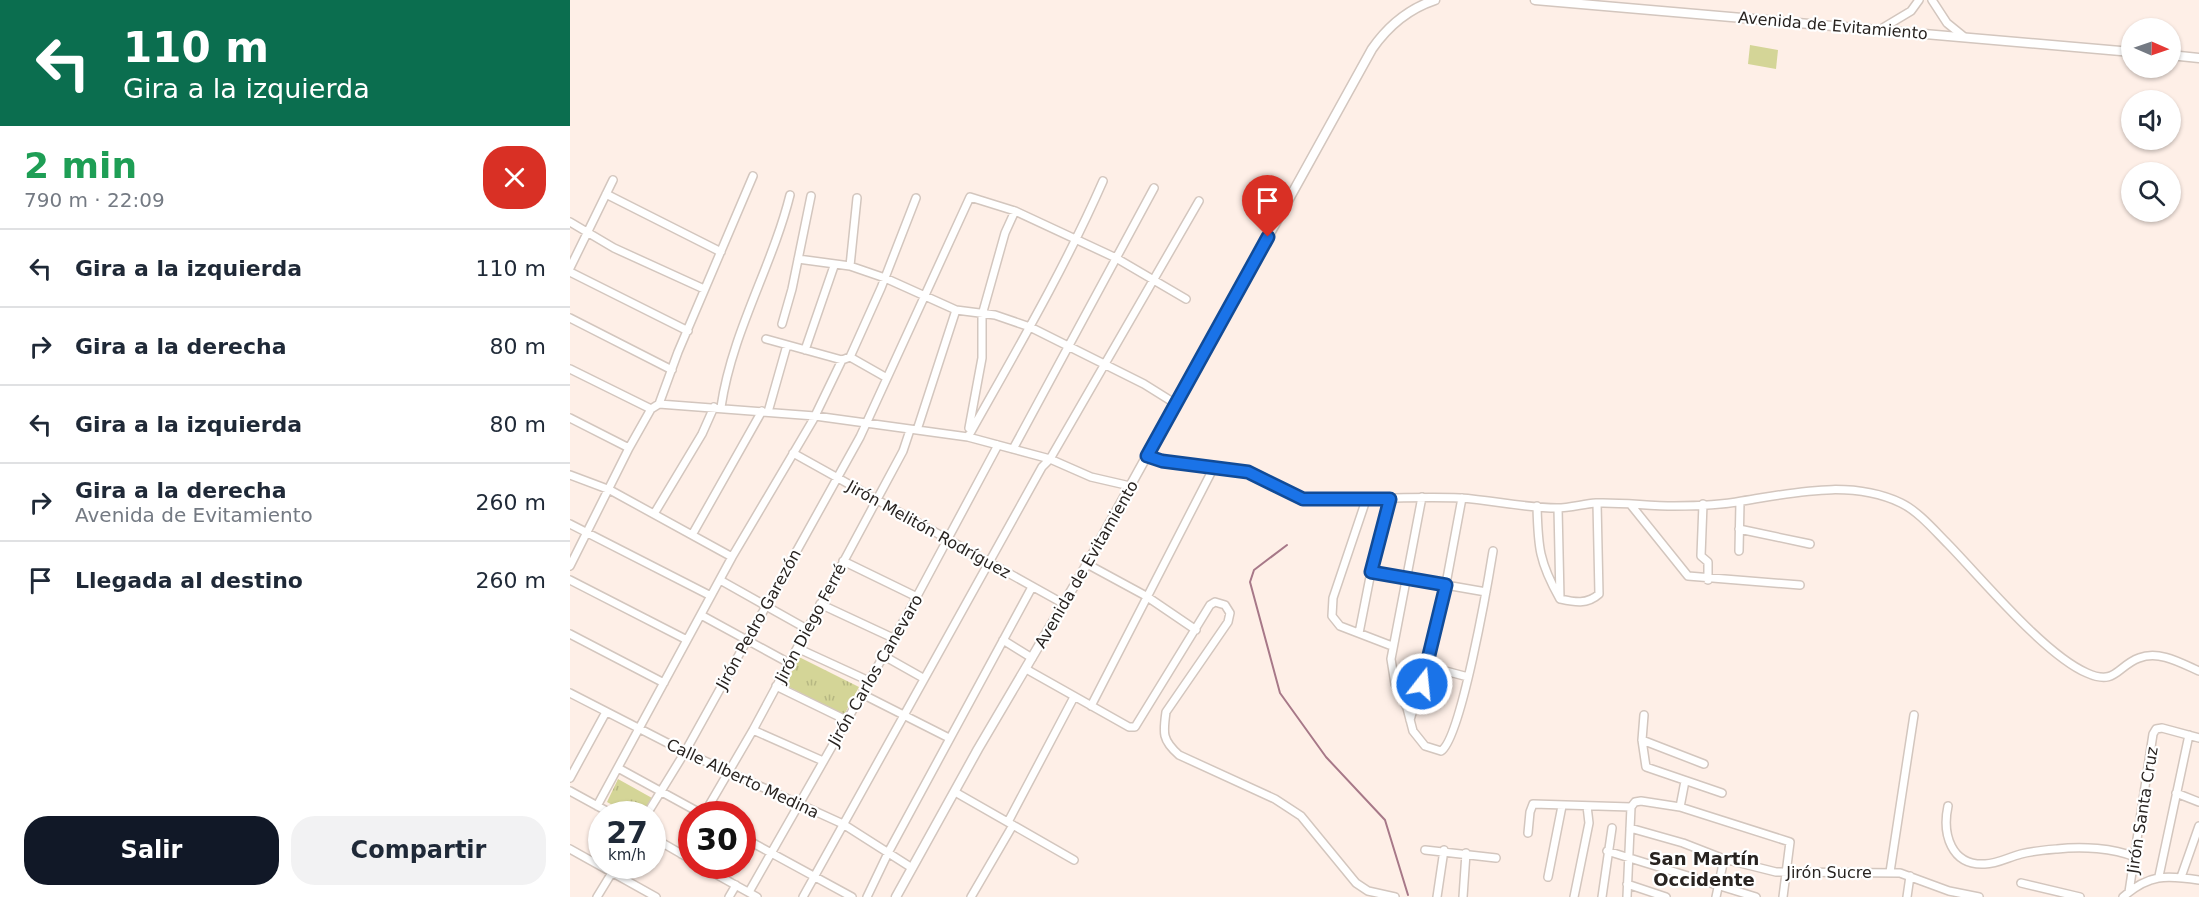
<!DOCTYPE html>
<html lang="es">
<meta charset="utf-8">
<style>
:root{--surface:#fff;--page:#f2f2f3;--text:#1f2937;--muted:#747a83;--line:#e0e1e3;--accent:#111827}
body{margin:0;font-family:"DejaVu Sans",sans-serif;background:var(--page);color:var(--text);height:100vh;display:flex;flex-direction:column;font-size:22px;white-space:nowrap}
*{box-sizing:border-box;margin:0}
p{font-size:20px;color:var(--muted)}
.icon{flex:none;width:33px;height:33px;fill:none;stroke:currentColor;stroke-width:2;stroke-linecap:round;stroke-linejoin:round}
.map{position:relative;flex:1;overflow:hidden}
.drawer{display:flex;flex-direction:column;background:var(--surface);width:570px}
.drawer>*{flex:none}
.top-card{background:#0b6e4f;color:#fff;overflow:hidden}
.needle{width:39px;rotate:92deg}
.fabs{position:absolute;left:1551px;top:18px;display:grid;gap:12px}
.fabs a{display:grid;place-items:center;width:60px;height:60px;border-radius:50%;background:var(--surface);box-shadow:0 2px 4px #0004;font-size:30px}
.speed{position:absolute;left:18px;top:801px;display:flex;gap:12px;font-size:30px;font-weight:700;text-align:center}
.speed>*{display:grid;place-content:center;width:78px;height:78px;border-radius:50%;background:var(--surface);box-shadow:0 2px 4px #0004;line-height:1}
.speed small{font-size:15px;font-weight:400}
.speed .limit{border:9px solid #d22;background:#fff;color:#111}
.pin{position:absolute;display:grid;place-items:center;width:51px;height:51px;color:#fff;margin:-62px -26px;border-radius:50% 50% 50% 0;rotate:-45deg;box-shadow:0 0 6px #0007}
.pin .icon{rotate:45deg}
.me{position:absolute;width:66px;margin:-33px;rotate:16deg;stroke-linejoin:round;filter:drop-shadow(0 0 4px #0008)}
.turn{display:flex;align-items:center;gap:21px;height:126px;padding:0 24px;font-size:27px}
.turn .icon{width:78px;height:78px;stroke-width:2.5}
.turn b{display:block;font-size:42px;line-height:51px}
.round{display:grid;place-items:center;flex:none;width:63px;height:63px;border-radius:24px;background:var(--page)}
.summary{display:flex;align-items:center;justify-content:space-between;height:102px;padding:0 24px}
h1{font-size:36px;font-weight:700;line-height:45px;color:#1e9e55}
.action{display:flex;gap:12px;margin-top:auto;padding:12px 24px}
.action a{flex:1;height:69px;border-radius:24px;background:var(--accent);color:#fff;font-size:24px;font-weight:700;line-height:69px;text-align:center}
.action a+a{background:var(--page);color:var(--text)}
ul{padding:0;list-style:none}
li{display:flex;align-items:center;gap:18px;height:78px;padding:0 24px;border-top:2px solid var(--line)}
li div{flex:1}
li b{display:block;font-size:22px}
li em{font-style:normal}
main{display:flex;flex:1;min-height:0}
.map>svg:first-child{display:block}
</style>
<main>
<section class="drawer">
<div class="top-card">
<div class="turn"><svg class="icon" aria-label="left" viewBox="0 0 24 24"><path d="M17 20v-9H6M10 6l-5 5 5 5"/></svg><div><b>110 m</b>Gira a la izquierda</div></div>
</div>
<div class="summary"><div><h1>2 min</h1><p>790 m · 22:09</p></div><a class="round" style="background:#d93025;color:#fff"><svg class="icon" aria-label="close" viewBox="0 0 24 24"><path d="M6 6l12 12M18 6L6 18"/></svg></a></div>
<ul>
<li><svg class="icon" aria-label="left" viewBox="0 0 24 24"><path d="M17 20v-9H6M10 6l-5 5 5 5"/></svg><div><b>Gira a la izquierda</b></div><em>110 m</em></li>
<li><svg class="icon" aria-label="right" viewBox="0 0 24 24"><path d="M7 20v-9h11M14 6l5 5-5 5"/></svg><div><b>Gira a la derecha</b></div><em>80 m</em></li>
<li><svg class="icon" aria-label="left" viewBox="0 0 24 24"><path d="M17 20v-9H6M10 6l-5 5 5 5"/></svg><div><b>Gira a la izquierda</b></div><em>80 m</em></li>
<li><svg class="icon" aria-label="right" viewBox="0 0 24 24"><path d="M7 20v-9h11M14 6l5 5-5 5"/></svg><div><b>Gira a la derecha</b><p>Avenida de Evitamiento</p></div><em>260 m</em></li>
<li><svg class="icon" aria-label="arrive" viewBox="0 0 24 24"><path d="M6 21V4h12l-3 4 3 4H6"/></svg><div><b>Llegada al destino</b></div><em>260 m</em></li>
</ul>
<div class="action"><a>Salir</a><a>Compartir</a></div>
</section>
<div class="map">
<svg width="1629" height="897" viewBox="0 0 1629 897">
<defs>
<pattern id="park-tufts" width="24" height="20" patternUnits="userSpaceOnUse" patternTransform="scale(1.5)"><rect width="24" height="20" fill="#d4d597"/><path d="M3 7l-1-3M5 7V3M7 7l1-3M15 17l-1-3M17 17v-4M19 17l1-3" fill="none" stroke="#b6b782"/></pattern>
</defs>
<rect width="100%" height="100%" fill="#feefe7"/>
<!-- grass -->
<path fill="#d4d597" d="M1180 45 1208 50 1206 69 1178 64Z"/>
<!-- park -->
<path fill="url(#park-tufts)" d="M229 657 289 687 274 715 215 685Z
M48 779 82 798 73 814H59L37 802Z"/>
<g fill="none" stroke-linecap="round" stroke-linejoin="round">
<!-- stream -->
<path stroke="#a77888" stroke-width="2" d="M717 545 684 570 680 582 710 693 756 757 815 820 838 895"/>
<!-- minor casing -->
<g stroke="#d3c6be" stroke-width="10">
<path id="minor" d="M1362 0 1377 23 1393 36
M1311 29 1341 11 1349 0
M36 194 151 252
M287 198 280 266 315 278 386 310 425 315 460 327 574 384 606 404
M0 222 44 248 134 289
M228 259 280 266
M0 268 43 180
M0 272 118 331
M0 318 102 370
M212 324 222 289 241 196
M196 339 272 360
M235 350 264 266
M280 357 317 378
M0 369 81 409
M89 404 108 352 183 176
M151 407C162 332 202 267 220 195
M198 412 217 345
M0 418 59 448
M399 428 412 358V315L435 233 445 211
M347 430 386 310
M398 437C445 353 494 270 533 181
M443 449 584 188
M223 453 494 604
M577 456C608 470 647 463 679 473 701 479 717 497 739 500 789 500 840 496 890 498 922 500 955 508 987 508 1000 508 1013 504 1026 503 1052 502 1078 506 1104 506 1126 506 1151 505 1172 501 1224 493 1280 479 1331 503 1348 511 1365 531 1378 544 1413 580 1475 655 1517 673 1546 686 1547 666 1569 658 1589 650 1611 663 1629 671
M0 475 40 490 162 557
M852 497 821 659 825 684 837 708 843 731 855 746 871 751C891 739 918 582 923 551
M796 500 763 598 762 616 770 626 822 646
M1133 504 1131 556 1138 562V580
M1061 505 1118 576 1230 585
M967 506C968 547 969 562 990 599 1004 602 1017 605 1029 594L1027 503
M988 508 990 598
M84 514 132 434 144 407
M0 524 141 596
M1169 529 1240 544
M122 535 192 411
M1169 551 1170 502
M273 561 347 597
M517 564 576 596 626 630
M0 566 59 448 81 409 89 404 245 416 398 437 480 459 521 477 560 486
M801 572 916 592
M0 580 117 640
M150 580 237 629
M250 604 323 638
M131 615 219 663
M789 633 801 572 820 499
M0 634 94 683
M433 640 462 658
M227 648 299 681
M314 656 353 678
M857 666 898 677
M456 669 559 727H565L640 605 645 602 655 605 660 613 658 622 596 712C593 733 592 740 609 755L705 799 731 816 786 883 798 891 825 897
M206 686 276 720
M0 693 115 752 273 824 342 868
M292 694 379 738
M521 706 644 467
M1074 715 1072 740 1076 767 1152 793
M840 720 870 616 892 498
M183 730 253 761
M1072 740 1134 764
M48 768 132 814
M0 778 36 712
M0 791 42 814
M385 792 504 860
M1606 793 1629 802
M27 806 162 557 243 420 272 360 280 357 311 288 346 198
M1378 806C1372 834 1381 866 1415 864 1427 864 1439 857 1451 854 1462 851 1475 850 1487 849 1512 846 1543 848 1565 857
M1061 807 1065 802 1071 801 1110 807 1220 842 1213 897
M1110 807 1115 781
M77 814 115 752 290 437 400 197 445 211 546 258 616 299
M134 814 183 730 333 451 340 430
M438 822 504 697
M1060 828 1113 843 1154 859 1206 872 1330 873 1379 891 1409 897
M958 833 960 812 963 804 1061 807
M82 837 122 860
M172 837 282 897
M0 849 86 897
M855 850 926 858
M1037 851 1186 897
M111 854 122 836
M131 866 187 897
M1320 872 1344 715
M1589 876 1619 735
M978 877 992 806
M1611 877 1629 826
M1451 883 1510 897
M1057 884 1096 897
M179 892 338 613 428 445
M1559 892 1583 734 1586 729 1592 728 1629 738
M27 897 46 866
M159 897 166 885
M233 897 472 467 480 459 629 201
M297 897 319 851 462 587
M401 897 443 825
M867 897 874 850
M893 897 896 853
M1004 897 1019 823 1017 806
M1032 897 1042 828
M1057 897 1061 807
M1146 897 1154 859
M1337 897 1340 876
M1553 897C1579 874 1596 875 1629 880"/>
</g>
<!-- tertiary casing -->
<g stroke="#d3c6be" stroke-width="11">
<path id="tertiary" d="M965 0 1562 52
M1600 55 1629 58
M326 897 408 749 517 564 802 49C818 26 838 9 865 0"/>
</g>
<!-- minor -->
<use href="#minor" stroke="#fff" stroke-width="7"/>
<!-- tertiary -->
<use href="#tertiary" stroke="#fff" stroke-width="8"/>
</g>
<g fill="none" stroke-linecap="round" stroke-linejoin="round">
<!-- route casing -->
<g stroke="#114b97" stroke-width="15">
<path id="route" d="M698 237 577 456 592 461 678 472 733 499H820L801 572 876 585 852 684"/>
</g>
<!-- route -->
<use href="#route" stroke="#1a73e8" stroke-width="10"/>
</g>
<g text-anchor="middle" stroke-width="4.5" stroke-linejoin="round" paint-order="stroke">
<!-- street labels -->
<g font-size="16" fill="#282320" stroke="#fff">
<text transform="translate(1263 25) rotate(5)" y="6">Avenida de Evitamiento</text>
<text transform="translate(359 529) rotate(29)" y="6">Jirón Melitón Rodríguez</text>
<text transform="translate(516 564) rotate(-60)" y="6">Avenida de Evitamiento</text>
<text transform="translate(188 619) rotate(-61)" y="6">Jirón Pedro Garezón</text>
<text transform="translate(240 623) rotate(-62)" y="6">Jirón Diego Ferré</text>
<text transform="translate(305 670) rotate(-60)" y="6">Jirón Carlos Canevaro</text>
<text transform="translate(173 778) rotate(25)" y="6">Calle Alberto Medina</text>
<text transform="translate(1572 810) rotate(-81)" y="6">Jirón Santa Cruz</text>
<text x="1259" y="878">Jirón Sucre</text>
</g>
<!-- neighbourhood labels -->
<g font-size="18" font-weight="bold" fill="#282320" stroke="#fff">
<text x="1134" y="865">San Martín<tspan x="1134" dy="21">Occidente</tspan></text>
</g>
</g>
</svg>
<div class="fabs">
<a><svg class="needle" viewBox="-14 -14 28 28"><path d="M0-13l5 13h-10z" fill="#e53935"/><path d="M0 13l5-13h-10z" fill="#747a83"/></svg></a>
<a><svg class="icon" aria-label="sound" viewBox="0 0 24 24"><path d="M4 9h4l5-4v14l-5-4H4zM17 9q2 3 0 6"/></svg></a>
<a><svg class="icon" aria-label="search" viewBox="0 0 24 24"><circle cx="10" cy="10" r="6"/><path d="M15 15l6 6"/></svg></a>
</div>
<div class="speed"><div>27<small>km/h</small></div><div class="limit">30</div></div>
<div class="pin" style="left:698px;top:237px;background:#d93025"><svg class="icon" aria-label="arrive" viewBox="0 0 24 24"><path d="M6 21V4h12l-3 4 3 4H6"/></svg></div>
<svg class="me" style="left:852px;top:684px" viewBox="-20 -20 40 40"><circle r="17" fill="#1a73e8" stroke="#fff" stroke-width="3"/><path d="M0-11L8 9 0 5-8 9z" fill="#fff"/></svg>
</div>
</main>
